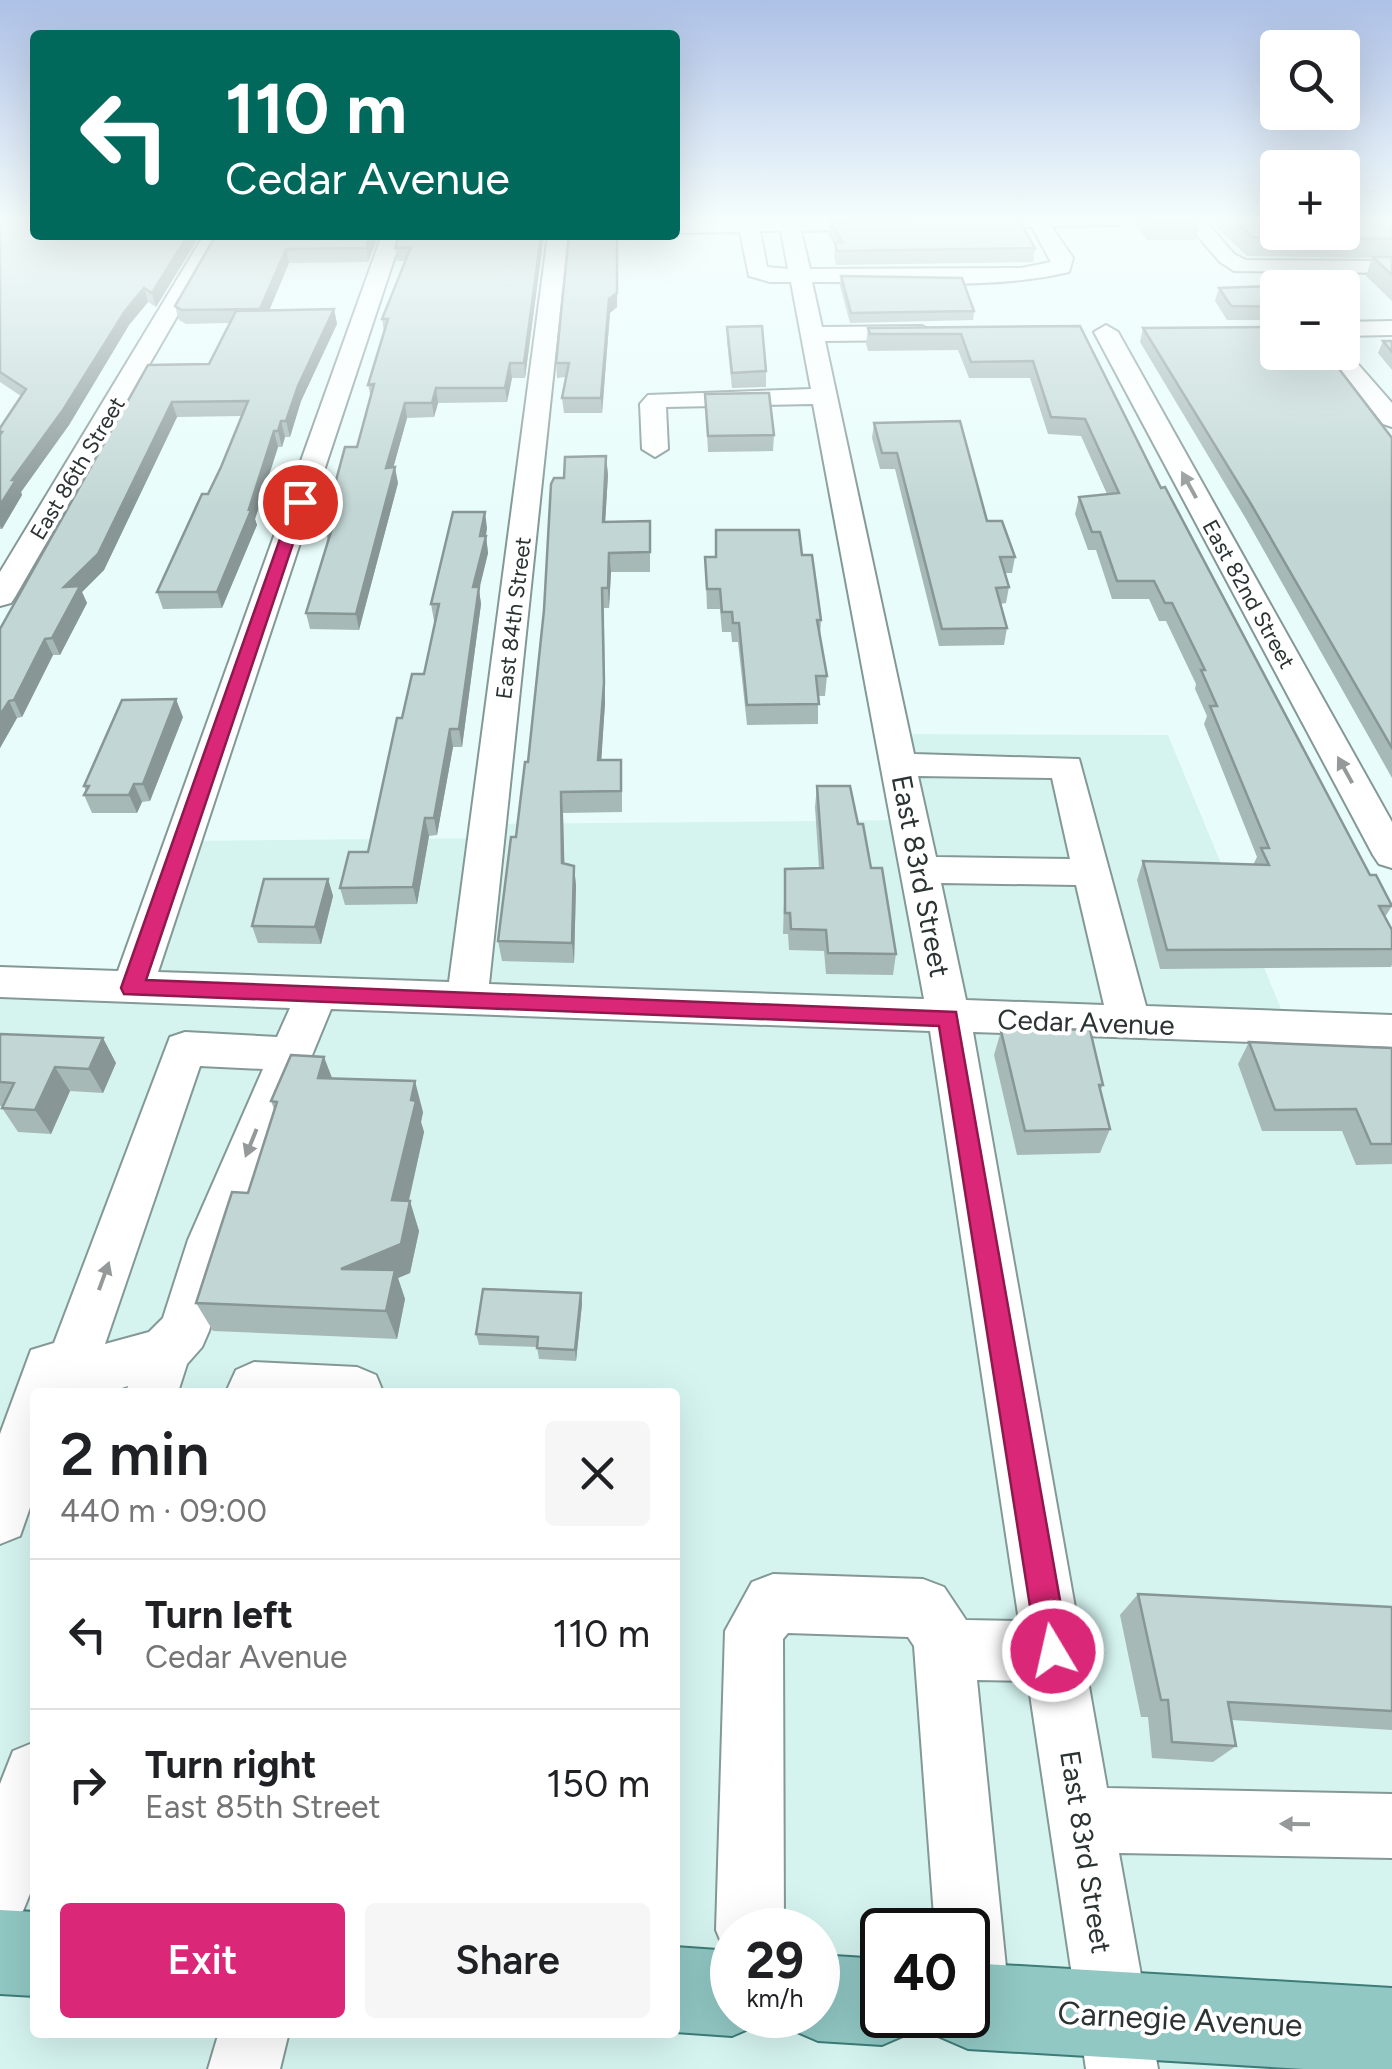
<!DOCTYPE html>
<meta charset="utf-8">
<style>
:root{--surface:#fff;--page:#f6f6f6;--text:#202124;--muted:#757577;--line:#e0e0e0;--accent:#db2777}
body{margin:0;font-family:Figtree,sans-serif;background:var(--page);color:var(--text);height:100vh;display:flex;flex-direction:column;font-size:38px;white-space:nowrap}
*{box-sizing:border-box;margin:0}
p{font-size:32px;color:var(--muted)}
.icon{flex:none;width:55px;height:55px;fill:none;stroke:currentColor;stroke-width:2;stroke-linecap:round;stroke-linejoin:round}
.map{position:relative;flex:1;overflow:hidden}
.drawer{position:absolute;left:30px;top:1388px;width:650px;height:650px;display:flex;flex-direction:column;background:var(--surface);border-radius:10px;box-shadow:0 10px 40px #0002}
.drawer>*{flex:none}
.hud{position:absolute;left:30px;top:30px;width:650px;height:210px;border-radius:10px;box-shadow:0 10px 40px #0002;background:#00695c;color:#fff;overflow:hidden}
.buttons{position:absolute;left:1260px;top:30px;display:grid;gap:20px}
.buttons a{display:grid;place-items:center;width:100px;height:100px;border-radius:10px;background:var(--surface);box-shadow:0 10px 40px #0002;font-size:50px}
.speed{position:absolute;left:710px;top:1908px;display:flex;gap:20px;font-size:50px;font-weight:700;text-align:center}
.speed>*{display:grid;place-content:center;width:130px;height:130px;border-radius:50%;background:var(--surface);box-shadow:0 10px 40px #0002;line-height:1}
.speed small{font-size:25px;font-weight:400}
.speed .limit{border:5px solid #111;border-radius:15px;background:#fff;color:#111}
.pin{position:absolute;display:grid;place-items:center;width:85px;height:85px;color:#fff;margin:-42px;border:5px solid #fff;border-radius:50%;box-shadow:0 2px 10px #0007}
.me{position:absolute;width:110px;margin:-55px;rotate:351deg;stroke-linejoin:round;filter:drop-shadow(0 0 8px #0008)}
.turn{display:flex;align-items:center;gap:35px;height:210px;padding:0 30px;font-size:45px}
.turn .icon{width:130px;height:130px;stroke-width:2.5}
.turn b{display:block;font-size:70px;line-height:85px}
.round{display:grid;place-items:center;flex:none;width:105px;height:105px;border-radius:10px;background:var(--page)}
.headline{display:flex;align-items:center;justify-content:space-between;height:170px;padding:0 30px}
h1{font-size:60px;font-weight:600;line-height:75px}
.button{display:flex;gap:20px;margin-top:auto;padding:20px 30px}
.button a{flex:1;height:115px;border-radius:10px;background:var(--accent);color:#fff;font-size:40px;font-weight:600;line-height:115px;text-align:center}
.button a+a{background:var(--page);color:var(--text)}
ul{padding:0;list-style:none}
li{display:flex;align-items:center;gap:30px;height:150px;padding:0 30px;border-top:2px solid var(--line)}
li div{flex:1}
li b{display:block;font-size:38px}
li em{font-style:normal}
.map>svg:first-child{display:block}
</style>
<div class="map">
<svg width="1392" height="2069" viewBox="0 0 1392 2069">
<rect width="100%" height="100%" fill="#e8fdfb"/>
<!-- built -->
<path fill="#d5f4f0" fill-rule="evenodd" d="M893 734 1168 735 1289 1028 1392 1031V2069H0V982L132 988 183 841 486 838 488 824 909 820ZM35 1392H675V2032H35ZM732 1930H818V2015H732ZM882 1930H968V2015H882Z"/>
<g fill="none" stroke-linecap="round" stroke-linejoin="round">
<!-- minor casing -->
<g stroke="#849896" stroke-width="4">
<path id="minor" d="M891 219V227L884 229 801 231 810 269 1021 268 1051 262 1032 227 960 228 950 222 1129 219 1119 225 1051 226 1073 258 1069 272C990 291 894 281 812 282L822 327 922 326 934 333 922 340 825 341 914 754 1079 759 1146 1006 1392 1015V1047L973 1032 1107 1788 1392 1794V1858L1119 1853 1158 2069H1086L1028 1681 977 1680 1010 2007 1000 2032 975 2042 950 2032 944 2015H968V1930H935L914 1646 908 1637 788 1633 783 1639 784 1930H732V1956L726 1954 716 1930 725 1631 752 1582 773 1574 923 1579 944 1587 966 1620 1019 1621 930 1031 331 1009 236 1240 209 1331 202 1347 187 1364 178 1392H126L128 1386 109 1392H35V1493L20 1536 0 1544V1434L31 1350 54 1343 170 1037 185 1032 277 1037 290 1008 0 997V967L118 971 382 235H402L158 972 449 982 548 235H568L489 984 924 999 813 404 666 407 668 449 655 457 642 449 640 404 648 395 811 389 791 282H770L749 276 740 232 675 233V221ZM760 231H781L788 269 767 267ZM918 776 1052 778 1070 859 936 857ZM941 883 1076 885 1104 1005 966 1000ZM200 1066 263 1069 188 1240 163 1318 149 1332 105 1344Z
M1183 219H1204L1234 254 1246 260 1392 261V273L1234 271 1220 262Z
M204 235H224L15 597 11 603 0 606V572Z
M1392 321V335L1342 336V322Z
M1106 325 1118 332 1392 822V868L1379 864 1373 855 1094 332Z
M1342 346 1392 403V427L1383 424 1327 352H1342Z
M254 1362 357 1367 376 1375 383 1392H226L236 1370Z
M35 1742V1881L23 1911 0 1921V1784L13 1751Z
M219 2032H289L280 2069H208Z"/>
</g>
<!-- major casing -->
<g stroke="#3e7c78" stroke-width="4">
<path id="major" d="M0 1910 35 1912V1996L0 1994Z
M675 1947 732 1951V2015H766L762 2023 732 2036 675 2032Z
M818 1955 882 1959V2015H919L912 2032 882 2045 818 2041 788 2028 782 2015H818Z
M968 1963 1392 1988V2069H1304L968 2049 938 2036 929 2015H968Z"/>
</g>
<!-- minor -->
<use href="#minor" fill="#fff" fill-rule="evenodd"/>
<!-- major -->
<use href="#major" fill="#91c8c4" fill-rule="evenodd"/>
</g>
<!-- wall -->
<path fill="#a7b9b7" d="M0 219 35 235H200L156 307 148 302 129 325 69 425 21 492 22 495 2 529H0V428L21 396 0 382Z
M1132 219H1199L1201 221 1196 240H1147Z
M1208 219H1392V301L1366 276 1372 258 1247 256Z
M830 222 1035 248 1033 262 836 265 834 256 835 246 829 236Z
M216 235H379L368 262 289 263 269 310 334 309 337 324 301 401 290 437H285L282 447H278L255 519 257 525 222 608 163 609 157 592 221 467 242 416 177 417 104 570 82 592 87 603 60 655H53L22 717 17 718 0 748V629L148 365 209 364 229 323 186 324 179 320 175 306Z
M544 235 525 378H512L507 402 438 403 434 417 407 418 393 468 398 483 359 630 310 629 306 613 328 541 324 525 357 447 371 397 368 385 384 332 382 319 406 261H397L395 248Z
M569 235 617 307 610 313 602 413H564L562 398 566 377 557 378 556 363Z
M841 276 974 311 973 320 850 323 840 286Z
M1219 288 1278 291V320H1227L1215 301Z
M1080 326 1161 488 1370 875 1392 906 1385 917 1392 930V965L1391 967 1160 969 1137 880 1143 861 1253 865 1257 857 1204 724 1207 716 1195 689 1196 684 1166 621H1159L1149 599H1112L1096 550H1088L1075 514 1079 497 1107 494 1081 436 1048 434 1030 378H969L958 350 868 351 866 344 868 328Z
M727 327 766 371V387L732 388 727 342Z
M1143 328 1392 438V778L1246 519 1140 342Z
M1383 341H1392V370L1378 353Z
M705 394 774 435 773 451 708 452Z
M874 423 987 521 1015 557 1012 573H1005L1009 587 1006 603 1000 604 1007 628 1004 645 939 646 895 469H880L872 438Z
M606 456 608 475 605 522 650 521V572H611L609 608H604L605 703 601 760 622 780V812L563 813 564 864 574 866 576 886 574 963 502 961 498 941 528 762 544 610 564 478Z
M487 528 486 536 488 553 479 590 481 604 462 747H453L437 835 429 836 417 904 345 905 340 888 368 852 402 718 424 674 436 621H434L431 604Z
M802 555 821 620 820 636 827 676 825 696H818V724L747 725 738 642H732L731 632H722L720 609H707L705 557Z
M183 717 150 801 142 802 137 813H92L84 795 86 792 84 786Z
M817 786 858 824 896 954 893 975 826 974 824 951 789 950 788 934H783L785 869 819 868 815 807Z
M328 879 333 896 321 944 258 943 252 926Z
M1005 1027 1103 1085 1100 1091 1110 1129 1100 1153 1017 1155 994 1055 1001 1031H1004Z
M0 1034 116 1063 103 1093 70 1091 51 1134 18 1132 2 1108 3 1106H0Z
M1249 1042 1392 1048V1164L1356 1165 1342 1131H1262L1238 1064Z
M332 1079 423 1112 421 1122 424 1132 409 1201 419 1231 410 1273 398 1278 405 1299 397 1339 213 1331 196 1303 248 1193 274 1109 271 1101Z
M581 1293 582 1304 576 1361 539 1359 537 1347 479 1345 476 1334Z
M1138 1594 1392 1607V1730L1231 1720 1236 1746 1213 1762 1152 1758 1148 1717H1141L1120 1615Z"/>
<!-- shaded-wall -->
<path fill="#889695" d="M188 235H200L156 307 152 293Z
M371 235H379L368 262 366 248Z
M541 235H544L525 378 524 363Z
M618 235 617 307 610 313 602 413 601 398 609 299Z
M286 249 289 263 264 323 260 309Z
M144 288 148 302 129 325 69 425 21 492 22 495 2 529 0 526V505L12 480 125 311Z
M334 309 337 324 301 401 290 437 286 421 298 386Z
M510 363 512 378 507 402 505 388Z
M436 388 438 403 434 417 432 403Z
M172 402 177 417 104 570 82 592 87 603 60 655 52 638 64 587Z
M405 403 407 418 389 483 386 468Z
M281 421 285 437 282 447 278 431Z
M274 431 278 447 255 519 257 525 222 608 217 592 249 509Z
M606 456 608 475 604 541 603 522Z
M395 467 398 483 359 630 356 614Z
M485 512 487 528 485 539 486 536 488 553 479 590 481 604 462 747 459 729 473 587Z
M609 553 611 572 609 608 608 588Z
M602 588 605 703 600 781 598 760Z
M45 639 53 655 22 717 14 700Z
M176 699 183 717 150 801 143 784Z
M9 701 17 718 0 748V715Z
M450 729 453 747 437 835 434 818Z
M134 784 142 802 137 813 129 795Z
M561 792 563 813 565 884 562 863Z
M425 818 429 836 417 904 413 887Z
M574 866 576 886 574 963 572 943Z
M328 879 333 896 321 944 315 927Z
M103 1038 116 1063 103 1093 89 1069Z
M324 1057 336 1088 318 1078Z
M55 1067 70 1091 51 1134 35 1110Z
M415 1081 423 1112 421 1122 424 1132 402 1230 392 1200Z
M410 1201 419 1231 410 1273 398 1278 405 1299 397 1339 386 1311 341 1269Z
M581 1293 582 1304 576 1361 575 1350Z"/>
<!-- building -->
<path fill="#c2d7d5" stroke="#889695" stroke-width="2.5" d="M0 219H35V235H188L152 293 144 288 125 311 63 410 12 480H16L0 505V435L2 432H0V428L26 389 0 372Z
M967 219H1018L1035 248 837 251 835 242H843L830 222Z
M1150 219H1199L1201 221 1152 222Z
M1233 219H1278V232H1342V219H1392V239L1252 237Z
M216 235H371L366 248 286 249 260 309 182 310 175 306Z
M399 235H541L524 363H510L505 388H436L432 403H405L386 468 395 467 356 614 306 613 333 525H324L345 447H357L374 384 368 385 388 319H382L411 247 395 248Z
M569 235H617V293L609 299 601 398H562L569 363H556Z
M1373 257H1392V275Z
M841 276 962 278 974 311 851 313Z
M1274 286 1278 291V307L1231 306 1219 288Z
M334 309 298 386 286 421H281L278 431H274L249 509 252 508 217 592H157L202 494H208L221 467 248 401 172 402 98 554 64 587 80 586 52 638 45 639 14 700 9 701 0 715V629L148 365 209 364 236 311Z
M762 326 766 371 732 373 727 327Z
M1080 326 1161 488 1165 487 1370 875H1376L1392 906H1379L1392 930V949L1167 950 1143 861 1269 865 1261 848H1269L1210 706H1217L1201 670H1205L1172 603H1165L1154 581H1117L1100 532H1092L1079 497 1119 493 1085 419 1051 417 1033 361 971 362 961 334H870L868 328Z
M1278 327V352H1326L1392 438V748L1251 504 1143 328Z
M1383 341H1392V352Z
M769 393 774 435 708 436 705 394Z
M960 421 987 521H1002L1015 557H1000L1009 587 996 588 1007 628 942 629 897 453H882L874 423Z
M606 456 603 522 650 521V552L609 553 608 588H602L604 683 598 760H621V791L561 792 562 863 574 866 572 943 498 941 511 837H516L525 762H528L544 610 551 484 554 478H564L565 457Z
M453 512H485L480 536H486L473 587H479L459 729H450L434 818H425L413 887 340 888 349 852H368L397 718H402L412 674H424L439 604H431Z
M716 530H799L802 555H812L821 620H817L827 676H816L819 704 747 705 739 623H733L732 612H722L720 589H707L705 557H716Z
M176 699 143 784H134L129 795H84L89 786H84L122 700Z
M817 786H850L858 824H863L871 868H882L896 954 828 953 826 930 791 929 790 913H785V869L823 868Z
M264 879H328L315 927 252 926Z
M1005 1027 1090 1030 1103 1085H1099L1110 1129 1025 1131 1001 1031H1006Z
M0 1034 103 1038 89 1069 55 1067 35 1110 2 1108 14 1083 0 1082Z
M1249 1042 1392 1048V1144H1371L1356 1109 1275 1110Z
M291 1055 324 1057 318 1078 415 1081 411 1100 416 1101 392 1200 410 1201 401 1244 341 1269 395 1270 386 1311 196 1303 232 1192 248 1193 277 1102 271 1101Z
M483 1289 581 1293 575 1350 537 1348 538 1337 476 1334Z
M1138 1594 1392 1607V1711L1228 1702 1236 1746 1172 1742 1168 1700H1161Z"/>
<!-- one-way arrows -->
<defs><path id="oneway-solid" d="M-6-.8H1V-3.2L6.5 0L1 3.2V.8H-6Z" transform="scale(2.5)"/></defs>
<g fill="#959999">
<use href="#oneway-solid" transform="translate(1189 485) rotate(-119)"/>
<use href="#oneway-solid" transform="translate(1345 770) rotate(-119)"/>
<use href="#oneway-solid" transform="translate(251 1143) rotate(112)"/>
<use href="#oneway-solid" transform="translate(104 1276) rotate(-70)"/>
<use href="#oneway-solid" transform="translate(1295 1824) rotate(-179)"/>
</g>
<!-- sky -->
<linearGradient id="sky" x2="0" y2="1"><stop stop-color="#adc0e6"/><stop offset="0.43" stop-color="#f5fefd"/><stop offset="1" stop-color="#f5fefd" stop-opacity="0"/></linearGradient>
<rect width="1392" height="509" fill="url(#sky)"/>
<!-- route -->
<path fill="#db2777" stroke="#8e194d" stroke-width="2.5" d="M300 498 307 502 146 980 956 1012 1069 1651 1064 1662 1053 1667 1041 1662 1037 1651 939 1026 124 994 121 988 293 502Z"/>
<g text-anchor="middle" stroke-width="8" stroke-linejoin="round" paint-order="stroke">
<!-- far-street labels -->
<g font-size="22" fill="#2b3333" stroke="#fff">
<text transform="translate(77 468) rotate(-59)" y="8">East 86th Street</text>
<text transform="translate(1249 594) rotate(61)" y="8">East 82nd Street</text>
<text transform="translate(513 618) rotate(-83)" y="8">East 84th Street</text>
</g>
<!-- street labels -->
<g font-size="28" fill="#2b3333" stroke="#fff">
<text transform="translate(921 876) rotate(79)" y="10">East 83rd Street</text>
<text transform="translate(1086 1022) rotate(2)" y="10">Cedar Avenue</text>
<text transform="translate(1086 1852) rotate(81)" y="10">East 83rd Street</text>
</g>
<!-- near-street labels -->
<g font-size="32" fill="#2b3333" stroke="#fff">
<text transform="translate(1180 2019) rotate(3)" y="11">Carnegie Avenue</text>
</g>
</g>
</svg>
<div class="buttons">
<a><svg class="icon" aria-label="search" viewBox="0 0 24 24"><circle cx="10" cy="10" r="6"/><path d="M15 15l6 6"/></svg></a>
<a>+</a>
<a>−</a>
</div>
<div class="speed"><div>29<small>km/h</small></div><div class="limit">40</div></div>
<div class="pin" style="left:300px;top:502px;background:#d93025"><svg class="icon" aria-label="arrive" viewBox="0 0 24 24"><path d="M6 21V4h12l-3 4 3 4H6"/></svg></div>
<svg class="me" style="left:1053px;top:1651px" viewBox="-20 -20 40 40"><circle r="17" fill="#db2777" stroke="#fff" stroke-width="3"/><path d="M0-11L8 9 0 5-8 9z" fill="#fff"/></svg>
<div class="hud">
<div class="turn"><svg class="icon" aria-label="left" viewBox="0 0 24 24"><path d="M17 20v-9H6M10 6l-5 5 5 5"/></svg><div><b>110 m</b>Cedar Avenue</div></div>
</div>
<section class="drawer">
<div class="headline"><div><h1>2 min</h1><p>440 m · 09:00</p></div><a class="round"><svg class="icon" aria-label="close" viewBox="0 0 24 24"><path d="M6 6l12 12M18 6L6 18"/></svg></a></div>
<ul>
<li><svg class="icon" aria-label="left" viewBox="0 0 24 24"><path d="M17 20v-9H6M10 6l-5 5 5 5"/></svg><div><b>Turn left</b><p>Cedar Avenue</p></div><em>110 m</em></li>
<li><svg class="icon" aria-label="right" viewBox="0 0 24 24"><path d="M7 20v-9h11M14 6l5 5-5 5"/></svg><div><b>Turn right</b><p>East 85th Street</p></div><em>150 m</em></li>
</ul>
<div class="button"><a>Exit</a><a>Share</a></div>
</section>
</div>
